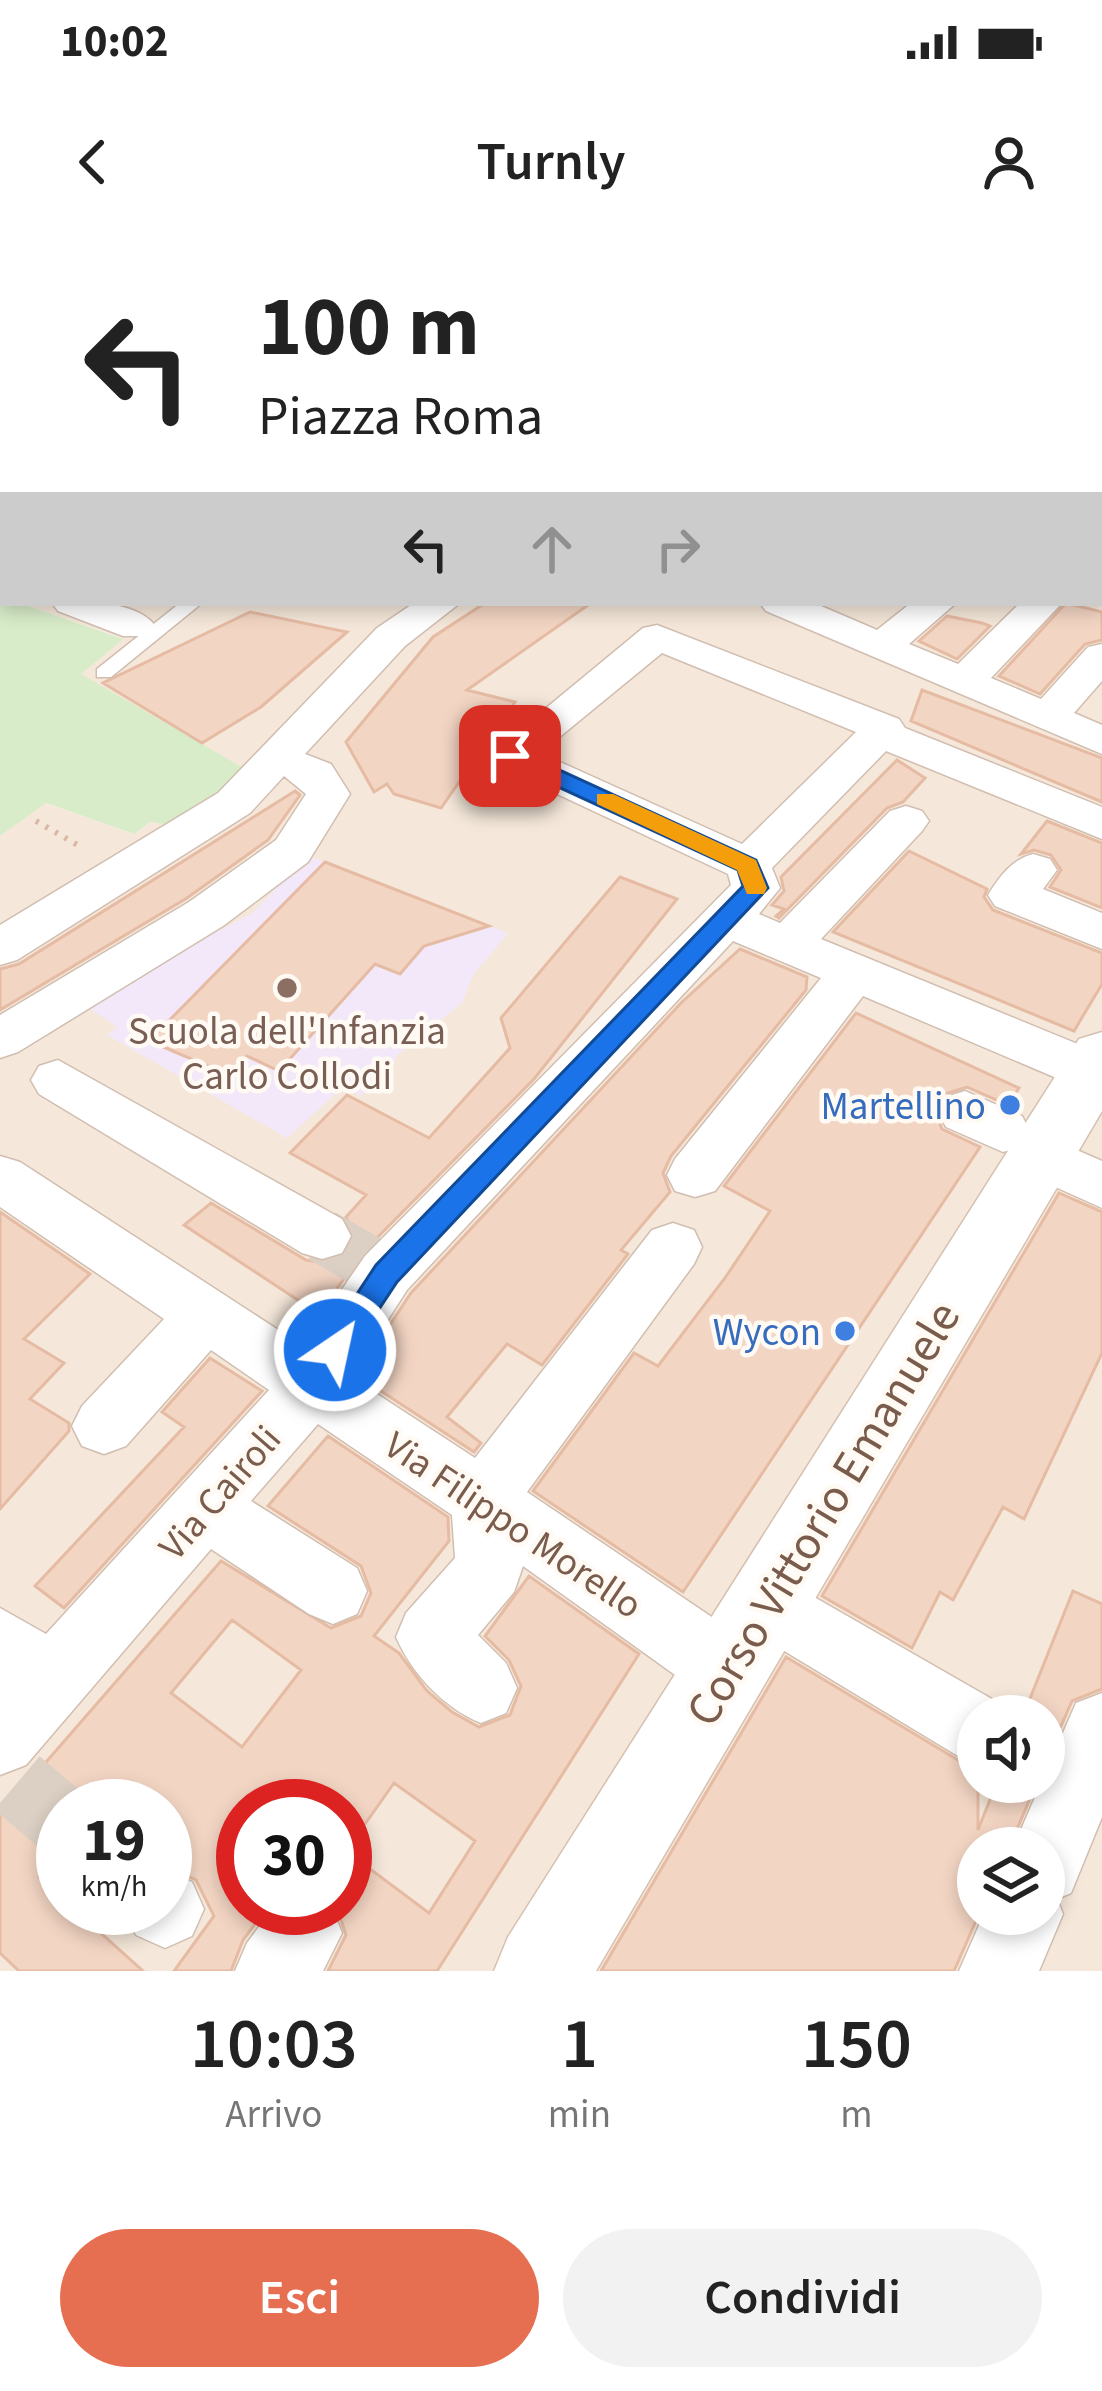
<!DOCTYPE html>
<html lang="it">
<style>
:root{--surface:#fff;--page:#f2f2f2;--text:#222;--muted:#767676;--accent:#e76f51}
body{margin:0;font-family:"Source Sans 3",sans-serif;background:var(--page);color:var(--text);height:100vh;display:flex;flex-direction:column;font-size:45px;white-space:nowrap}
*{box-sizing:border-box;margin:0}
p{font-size:39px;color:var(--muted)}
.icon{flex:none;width:66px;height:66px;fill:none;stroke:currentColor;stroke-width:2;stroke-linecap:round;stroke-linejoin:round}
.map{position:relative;height:1731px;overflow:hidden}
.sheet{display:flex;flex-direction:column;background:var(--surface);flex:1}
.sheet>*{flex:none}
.top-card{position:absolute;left:0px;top:0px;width:1104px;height:366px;box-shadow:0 6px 18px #0003;background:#fff;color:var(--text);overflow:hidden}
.buttons{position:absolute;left:957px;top:1455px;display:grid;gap:24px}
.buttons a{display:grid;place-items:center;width:108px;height:108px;border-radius:50%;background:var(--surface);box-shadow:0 6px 18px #0003;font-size:60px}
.speed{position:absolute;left:36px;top:1539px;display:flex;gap:24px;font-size:60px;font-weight:700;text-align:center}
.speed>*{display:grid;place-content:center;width:156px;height:156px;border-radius:50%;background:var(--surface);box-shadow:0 6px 18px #0003;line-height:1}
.speed small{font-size:30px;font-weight:400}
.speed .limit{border:18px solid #d22;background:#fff;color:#111}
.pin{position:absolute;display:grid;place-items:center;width:102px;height:102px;color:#fff;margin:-51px;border-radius:24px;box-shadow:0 6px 18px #0006}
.me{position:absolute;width:132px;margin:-66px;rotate:34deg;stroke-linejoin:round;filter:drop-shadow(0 0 9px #0008)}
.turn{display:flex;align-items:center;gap:42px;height:252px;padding:0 60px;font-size:54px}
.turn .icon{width:156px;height:156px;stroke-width:2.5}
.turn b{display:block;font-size:84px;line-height:102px}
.lanes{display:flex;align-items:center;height:114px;padding:0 60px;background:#0003;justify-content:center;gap:60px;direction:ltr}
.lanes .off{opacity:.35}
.eta{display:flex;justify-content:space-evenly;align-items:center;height:204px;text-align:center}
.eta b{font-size:72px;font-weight:600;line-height:84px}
.primary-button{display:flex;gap:24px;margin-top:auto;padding:24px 60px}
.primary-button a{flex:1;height:138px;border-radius:72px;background:var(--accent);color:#fff;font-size:48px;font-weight:600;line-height:138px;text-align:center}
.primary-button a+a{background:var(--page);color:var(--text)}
.status{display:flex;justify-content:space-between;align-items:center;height:84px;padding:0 60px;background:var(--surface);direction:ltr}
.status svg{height:33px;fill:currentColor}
header{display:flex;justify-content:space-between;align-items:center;height:156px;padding:0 60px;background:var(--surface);font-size:54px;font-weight:600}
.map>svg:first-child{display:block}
</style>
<div class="status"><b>10:02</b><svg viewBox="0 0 49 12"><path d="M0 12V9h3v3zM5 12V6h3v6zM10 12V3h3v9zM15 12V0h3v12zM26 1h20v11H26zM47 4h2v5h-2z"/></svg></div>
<header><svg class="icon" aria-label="back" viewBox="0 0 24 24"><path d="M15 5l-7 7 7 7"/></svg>Turnly<svg class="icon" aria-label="person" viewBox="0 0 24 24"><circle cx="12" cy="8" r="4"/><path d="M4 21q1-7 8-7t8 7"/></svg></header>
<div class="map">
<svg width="1102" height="1731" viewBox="0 0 1102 1731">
<rect width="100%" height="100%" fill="#fdf6ec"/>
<!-- residential -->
<path fill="#f5e8da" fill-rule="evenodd" d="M736 0H1102V1731H0V596L45 563 134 594 150 582 178 586 81 433 121 398 20 363H1101V3ZM978 1476H1044V1542H978ZM63 1566H165V1668H63ZM243 1566H345V1668H243ZM978 1608H1044V1674H978Z"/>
<!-- education -->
<path fill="#f3e8fa" d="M308 616 414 655 388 676 433 666 508 693 473 735 462 763 396 816 391 835 359 856 345 845 287 898 107 795 117 787 80 762 251 674Z"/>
<!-- green -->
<path fill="#d8ecc9" d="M0 356 3 363H20L123 399 81 434 252 533 178 586 150 582 134 594 46 563 0 596Z"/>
<!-- building -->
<path fill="#f3d5c3" stroke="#e6bba3" stroke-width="3" fill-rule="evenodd" d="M485 363H591L467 450 515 462 441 568 394 554 387 544 374 552 346 502 433 397Z
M1066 363 1102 372V400L1085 404 1040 454 999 436Z
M250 372 347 392 261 467 202 503 103 443Z
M947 376 982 383 990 386 957 419 919 401Z
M922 450 1102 518V562L911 481Z
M897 520 925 538 903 562 887 568 779 678 776 676 784 669 772 665 784 651 781 637Z
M295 551 300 555 268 600 187 658 0 770V729L19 724Z
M1047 581 1102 603V668L1050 647 1061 630 1051 615 1034 610 1021 614Z
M909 611 987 649 984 657 993 670 1102 713V744L1074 791 833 692Z
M325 622 489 686 424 706 400 734 375 724 279 831 247 816 229 835 149 801Z
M620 637 677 659 534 839 362 1013 319 1074 184 985 211 963 306 1020 323 1023 343 1017 355 998 346 977 366 955 290 913 347 855 429 898 510 808 501 778Z
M740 709 807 737 806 750 671 916 663 933 670 952 621 1010 628 1014 542 1125 507 1104 447 1177 481 1203 474 1212 358 1136 380 1113 374 1109 411 1053 682 762Z
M856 773 1019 848 1008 865 967 847 942 855 934 870 942 889 980 907 683 1352 533 1251 634 1113 658 1126 725 1038 770 971 724 946Z
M1059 953 1102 972V1113L1024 1279 1003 1267 953 1360 940 1352 912 1408 822 1356Z
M0 972 90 1034 24 1099 64 1123 30 1159 69 1183V1191L0 1269Z
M210 1118 262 1151 64 1368 35 1346 184 1187 162 1172Z
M328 1196 448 1277 449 1301 374 1396 399 1413 427 1451 452 1472 479 1487 510 1475 521 1446 509 1420 485 1396 529 1336 639 1414 437 1731H328L346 1695 337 1668H345V1566H243V1668H267L243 1700 231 1731H174L214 1676 196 1640 165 1626V1566H63V1608L39 1637 63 1659V1668H73L143 1731H19L0 1713V1575L221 1321 331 1388 361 1376 371 1353 361 1326 268 1266ZM232 1380 301 1430 242 1507 171 1453ZM394 1543 475 1601 429 1673 346 1611Z
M1073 1351 1102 1364V1449L1072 1461 1044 1525V1476H1023Z
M786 1417 978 1532V1590L997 1542H1037L1009 1608H978V1676L954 1731H601Z"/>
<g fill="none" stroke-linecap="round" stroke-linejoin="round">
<!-- street-tunnel-far1 -->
<path stroke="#dcd0c4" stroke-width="54" stroke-dasharray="54 27" stroke-linecap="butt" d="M322 996 367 1022"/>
<!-- street-tunnel -->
<path stroke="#dcd0c4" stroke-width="70" stroke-dasharray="70 34" stroke-linecap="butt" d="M17 1543 63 1582"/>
<!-- lane casing -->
<g stroke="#d1beb0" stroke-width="3">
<path id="lane" d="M745 0H759L761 3H747Z
M180 363H202L111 437H97V429Z"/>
</g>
<!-- street casing -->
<g stroke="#d1beb0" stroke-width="3">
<path id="street" d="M577 0H605V3H577Z
M3 244V267L0 268V245Z
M0 323 3 324V348L0 347Z
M52 363C84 363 136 358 157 388L151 396H123L58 371Z
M414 363H460L405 406 305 514 331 524 350 554 308 622 223 686 18 812 0 818V775L189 662 276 600 306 554 284 536 250 573 17 720 0 725V685L218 553 377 388Z
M760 363H814L877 390 911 363H956L909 404 958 424 1020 363H1062L991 438 1041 459 1088 407 1102 404V441L1074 473 1102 485V514L766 371Z
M657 385 899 479 905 488 1102 567V599L886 511 772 628 780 648 759 674 780 683 890 571 906 566 922 571 929 581 922 591 821 699 1102 814V848L1073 845 863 756 715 951 695 957 675 951 667 935 675 919 821 738 733 701 407 1050 351 1137 475 1218 652 990 673 983 694 990 702 1007 694 1024 527 1252 753 1405 763 1430 753 1455 728 1465 703 1455 523 1326 514 1352 478 1395 506 1423 517 1448 506 1473 481 1483C444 1468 412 1434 396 1397L406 1373 455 1318 452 1275 318 1184 251 1261 357 1328 367 1351 357 1374 333 1384 309 1374 211 1309 26 1525 0 1535V1368L46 1394 269 1150 211 1110 126 1206 104 1214 82 1206 72 1186 82 1166 164 1079 0 967V916L20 922 303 1106 365 1016 731 645 728 634 495 525 488 516 643 388ZM662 413 856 492 742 604 540 513Z
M1033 614 1050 619 1057 630 1043 649 1102 673V709L995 666 988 655C1000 636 1011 620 1033 614Z
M58 820 342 979 351 996 342 1013 322 1019 302 1013 39 854 31 840 39 826Z
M965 851 1022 876 1030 891 1026 899 1040 894 1102 921V968L1020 931 1012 916 1017 908 1003 912 946 887 938 872 946 857Z
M767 1330 1004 1466 1008 1476H978V1528L743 1386 733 1363 743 1340Z
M1102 1453V1577L1071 1653 1057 1659 1063 1674 1039 1731H959L984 1674H1044V1608H1013L1076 1463Z
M165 1630 192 1642 204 1669 192 1696 165 1708 136 1695 124 1668H165Z
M273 1668H332L342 1693 323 1731H235L247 1703Z"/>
</g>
<!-- secondary casing -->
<g stroke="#d6c0b0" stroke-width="3">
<path id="secondary" d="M252 0H292L250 3Z
M3 130V155L0 156V131Z
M1102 792V871L596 1731H494L508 1697 1079 799Z"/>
</g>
<!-- path-far1 -->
<path stroke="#d9b8a5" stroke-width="4.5" stroke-dasharray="1.5 6" stroke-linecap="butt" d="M868 0 881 3
M1033 3 1037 0"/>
<!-- path -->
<path stroke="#d9b8a5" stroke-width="6" stroke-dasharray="3 8" stroke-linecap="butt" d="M36 581 81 607"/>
<!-- lane -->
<use href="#lane" fill="#fff" fill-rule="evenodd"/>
<!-- street -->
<use href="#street" fill="#fff" fill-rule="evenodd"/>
<!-- secondary -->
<use href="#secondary" fill="#fff" fill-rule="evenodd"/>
</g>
<!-- route -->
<path fill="#1a73e8" stroke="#114b97" stroke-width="3" d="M502 511H518L756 620 768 648 397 1042 346 1119 335 1123 320 1110 376 1025 743 646 738 630 502 521Z"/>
<!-- slow -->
<path fill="#f59e0b" d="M597 554H613L756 620 767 648 764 654H747L737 630 597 564Z"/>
<!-- markers -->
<circle fill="#8d6e63" stroke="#fffaf3" stroke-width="4.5" cx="287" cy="748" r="12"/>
<g fill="#3f7fe0" stroke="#fffaf3" stroke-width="4.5">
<circle cx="1010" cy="865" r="12"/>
<circle cx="845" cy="1091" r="12"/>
</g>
<g text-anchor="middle" stroke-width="9" stroke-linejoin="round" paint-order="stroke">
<!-- education labels -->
<g font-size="39" fill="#785e54" stroke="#fffaf3">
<text x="287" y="804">Scuola dell'Infanzia<tspan x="287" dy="45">Carlo Collodi</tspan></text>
</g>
<!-- shop labels -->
<g font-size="39" fill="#366cbe" stroke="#fffaf3" text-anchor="end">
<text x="986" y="879">Martellino</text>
<text x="821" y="1105">Wycon</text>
</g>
<!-- street labels -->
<g font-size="39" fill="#7a5c4d" stroke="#fffaf3">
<text transform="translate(219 1252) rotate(-49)" y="14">Via Cairoli</text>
<text transform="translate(514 1284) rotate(34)" y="14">Via Filippo Morello</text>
</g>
<!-- near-street labels -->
<g font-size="48" fill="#7a5c4d" stroke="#fffaf3">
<text transform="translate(822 1273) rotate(-59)" y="17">Corso Vittorio Emanuele</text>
</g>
</g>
</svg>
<div class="buttons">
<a><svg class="icon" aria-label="sound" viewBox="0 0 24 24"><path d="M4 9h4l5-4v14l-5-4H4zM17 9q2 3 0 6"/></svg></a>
<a><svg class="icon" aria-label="layers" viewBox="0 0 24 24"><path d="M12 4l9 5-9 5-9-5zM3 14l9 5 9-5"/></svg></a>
</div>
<div class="speed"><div>19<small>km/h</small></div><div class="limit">30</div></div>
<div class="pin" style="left:510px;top:516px;background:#d93025"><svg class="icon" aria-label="arrive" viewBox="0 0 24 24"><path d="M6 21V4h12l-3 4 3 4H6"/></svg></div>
<svg class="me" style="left:335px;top:1110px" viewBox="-20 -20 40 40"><circle r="17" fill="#1a73e8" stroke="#fff" stroke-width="3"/><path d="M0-11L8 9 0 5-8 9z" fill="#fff"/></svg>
<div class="top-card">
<div class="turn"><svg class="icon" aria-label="left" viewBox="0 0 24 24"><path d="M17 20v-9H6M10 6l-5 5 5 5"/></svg><div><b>100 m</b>Piazza Roma</div></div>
<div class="lanes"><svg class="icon" aria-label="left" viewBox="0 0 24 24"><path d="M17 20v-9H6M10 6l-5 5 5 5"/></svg><svg class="icon off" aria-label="ahead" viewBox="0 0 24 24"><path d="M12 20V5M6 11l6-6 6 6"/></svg><svg class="icon off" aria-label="right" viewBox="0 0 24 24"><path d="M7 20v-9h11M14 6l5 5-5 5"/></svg></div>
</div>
</div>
<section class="sheet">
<div class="eta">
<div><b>10:03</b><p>Arrivo</p></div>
<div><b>1</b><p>min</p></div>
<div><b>150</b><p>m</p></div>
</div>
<div class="primary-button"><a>Esci</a><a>Condividi</a></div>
</section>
